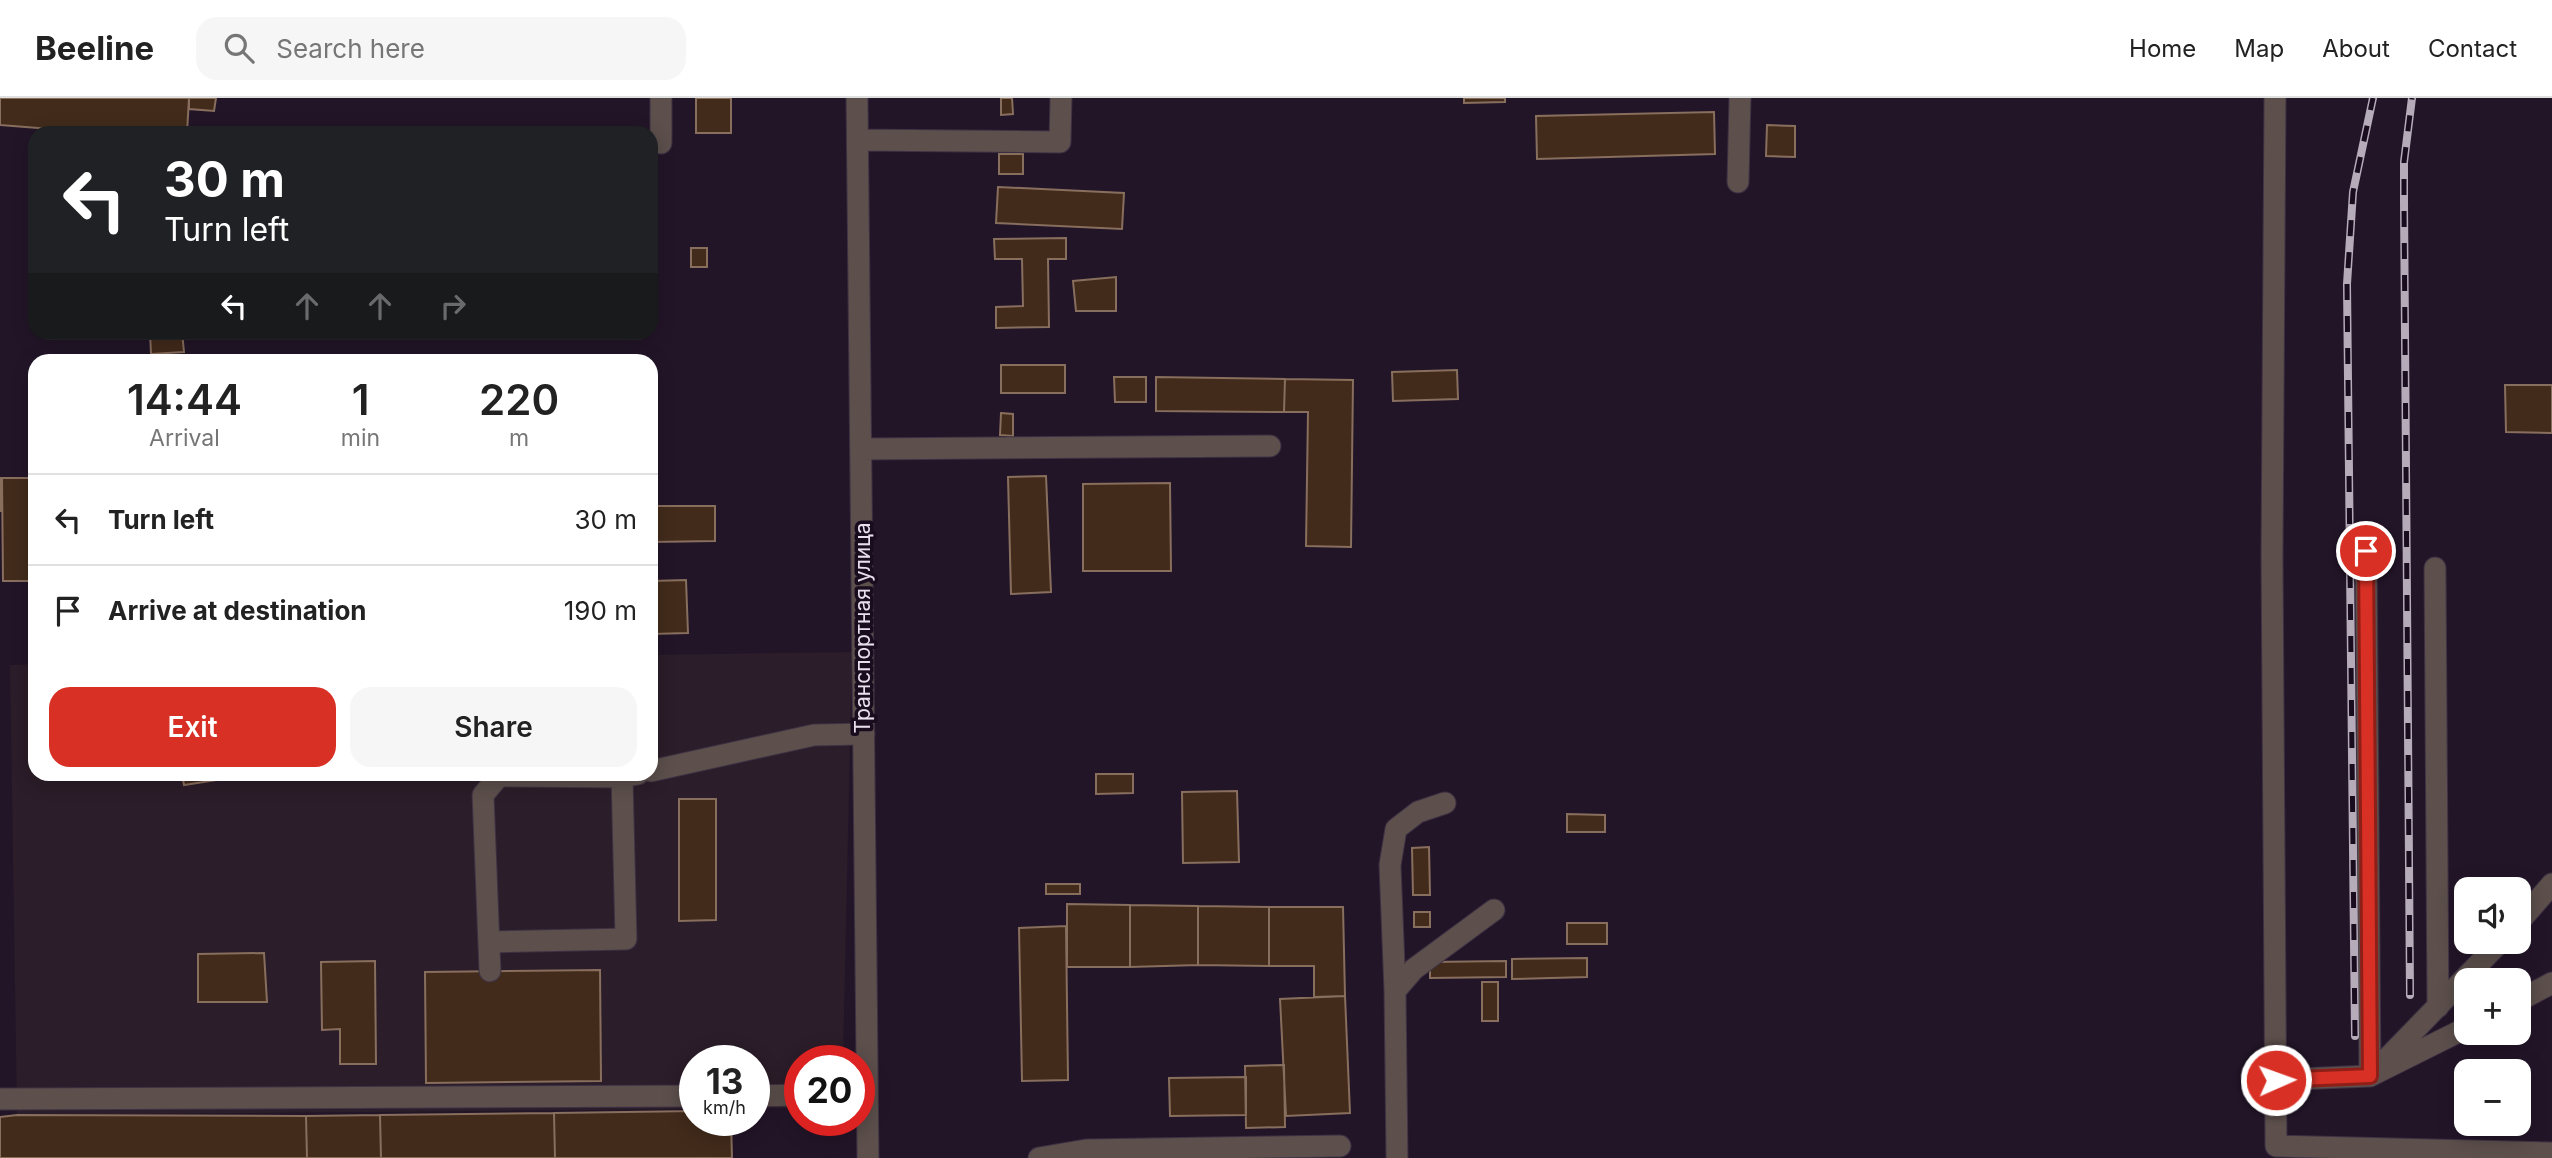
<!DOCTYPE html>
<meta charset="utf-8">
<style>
:root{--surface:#fff;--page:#f6f6f6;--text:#222;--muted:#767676;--line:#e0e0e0;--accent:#d93025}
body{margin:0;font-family:Inter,sans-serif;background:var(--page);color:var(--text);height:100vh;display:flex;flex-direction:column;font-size:26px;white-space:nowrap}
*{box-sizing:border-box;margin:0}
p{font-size:23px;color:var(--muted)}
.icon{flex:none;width:38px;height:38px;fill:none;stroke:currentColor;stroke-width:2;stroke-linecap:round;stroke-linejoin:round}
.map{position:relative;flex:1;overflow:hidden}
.panel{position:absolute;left:28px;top:256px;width:630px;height:427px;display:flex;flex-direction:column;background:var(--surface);border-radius:21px;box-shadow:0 4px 18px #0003}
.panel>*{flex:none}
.top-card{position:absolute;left:28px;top:28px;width:630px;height:214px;border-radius:21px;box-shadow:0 4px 18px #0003;background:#202124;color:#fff;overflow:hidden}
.fabs{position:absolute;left:2454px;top:779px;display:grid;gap:14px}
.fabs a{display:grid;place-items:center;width:77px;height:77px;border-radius:14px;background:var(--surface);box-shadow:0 4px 18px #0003;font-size:35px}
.speed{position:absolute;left:679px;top:947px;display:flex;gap:14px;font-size:35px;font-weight:700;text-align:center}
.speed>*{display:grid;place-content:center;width:91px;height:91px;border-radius:50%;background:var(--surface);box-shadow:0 4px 18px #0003;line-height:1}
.speed small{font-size:18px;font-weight:400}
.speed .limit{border:10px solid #d22;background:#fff;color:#111}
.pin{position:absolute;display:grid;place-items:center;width:60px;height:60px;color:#fff;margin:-30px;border:4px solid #fff;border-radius:50%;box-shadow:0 2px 7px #0007}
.me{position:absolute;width:77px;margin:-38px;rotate:88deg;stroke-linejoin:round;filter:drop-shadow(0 0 5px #0008)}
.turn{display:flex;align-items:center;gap:24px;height:147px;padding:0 21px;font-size:32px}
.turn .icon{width:91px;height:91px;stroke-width:2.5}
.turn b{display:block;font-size:49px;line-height:60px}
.lanes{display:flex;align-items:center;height:66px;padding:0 21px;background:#0003;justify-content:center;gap:35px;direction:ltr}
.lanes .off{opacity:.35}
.eta{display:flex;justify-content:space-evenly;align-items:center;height:119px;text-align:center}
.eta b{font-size:42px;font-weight:600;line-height:49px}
.button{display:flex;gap:14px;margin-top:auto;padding:14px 21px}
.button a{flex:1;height:80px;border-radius:21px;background:var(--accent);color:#fff;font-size:28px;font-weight:600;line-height:80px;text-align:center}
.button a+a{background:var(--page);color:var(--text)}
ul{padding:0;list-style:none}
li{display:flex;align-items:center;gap:21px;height:91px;padding:0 21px;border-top:2px solid var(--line)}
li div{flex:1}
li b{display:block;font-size:26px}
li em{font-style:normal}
header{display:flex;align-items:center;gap:42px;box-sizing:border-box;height:98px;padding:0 35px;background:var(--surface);border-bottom:2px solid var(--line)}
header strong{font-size:33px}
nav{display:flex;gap:38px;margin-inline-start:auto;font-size:24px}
.search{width:490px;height:63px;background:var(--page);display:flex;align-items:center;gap:18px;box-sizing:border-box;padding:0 24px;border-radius:21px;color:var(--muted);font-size:26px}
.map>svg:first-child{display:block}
</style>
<header>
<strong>Beeline</strong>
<div class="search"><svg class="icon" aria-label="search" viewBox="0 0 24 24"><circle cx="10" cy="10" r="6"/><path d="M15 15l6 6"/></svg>Search here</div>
<nav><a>Home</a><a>Map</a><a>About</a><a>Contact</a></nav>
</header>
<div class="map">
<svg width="2552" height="1060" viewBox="0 0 2552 1060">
<rect width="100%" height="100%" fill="#221528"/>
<!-- industrial -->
<path fill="#2b1d29" d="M852 554 843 962H800V1010H754V962H695V1011L17 1017 10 567 35 566V676H651V557Z"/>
<!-- building -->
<path fill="#422b1b" stroke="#886e5d" stroke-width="2" d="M0 0H189L187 35H102L0 27Z
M189 0H216L214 13 189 11Z
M696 0H731V35H696Z
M1001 0H1012L1013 16 1001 17Z
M1464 0H1505V4L1464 5Z
M1714 14 1715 56 1537 61 1536 18Z
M1767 27 1795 28V59L1766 58Z
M999 56H1023V76H999Z
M998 89 1124 95 1122 131 996 125Z
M1066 140V161H1048L1049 229 996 230V209L1023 208 1022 161H995L994 141Z
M691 150H707V169H691Z
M1116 179V213H1076L1073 183Z
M150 234H182L184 254 151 256Z
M1001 267H1065V295H1001Z
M1457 272 1458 301 1393 303 1392 274Z
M1114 279H1146V304H1115Z
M1156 279 1285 281 1284 314 1156 313Z
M1285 281 1353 282 1351 449 1306 448 1308 314H1284Z
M2505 287H2552V335L2506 334Z
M1001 315 1013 316V338L1000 337Z
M1046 378 1051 494 1011 496 1008 379Z
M0 380H2V413H0Z
M2 380H35V483H3Z
M1170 385 1171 473H1083V386Z
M651 408H715V443L651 444Z
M686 482 688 535 651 536V483Z
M182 676H235L236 679 184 687Z
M1096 676H1133V695L1096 696Z
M1237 693 1239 764 1183 765 1182 694Z
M679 701H716V822L679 823Z
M1567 716 1605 717V734H1567Z
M1429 749 1430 797H1413L1412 750Z
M1046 786H1080V796H1046Z
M1067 806 1130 807V869H1067Z
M1130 807 1198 808V867L1130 869Z
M1198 808 1269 809V868L1198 867Z
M1269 809H1343L1345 898 1314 899V868H1269Z
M1414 814H1430V829H1414Z
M1567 825H1607V846H1567Z
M1066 828 1068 982 1022 983 1019 830Z
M264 855 267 904H198V856Z
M1587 860V879L1512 881V861Z
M375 863 376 966H340V931L322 932 321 864Z
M1506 863V879L1430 880V864Z
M600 872 601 983 426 985 425 874Z
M1482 884H1498V923H1482Z
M1345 898 1350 1015 1286 1018 1280 901Z
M1284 967 1285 1029 1246 1030 1245 968Z
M1246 979V1017L1170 1018 1169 980Z
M695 1013V1022H731L732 1060H555L554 1015Z
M554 1015 555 1060H381L380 1017Z
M17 1017 306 1018 307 1060H0V1019Z
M380 1017 381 1060H307L306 1018Z"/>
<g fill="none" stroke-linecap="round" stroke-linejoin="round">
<!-- minor casing -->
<g stroke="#3e3143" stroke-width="23">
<path id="minor" d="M661 0V45
M857 0 868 1060
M2275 0 2272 457 2276 1048 2552 1055
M858 42 1060 44 1061 0
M1738 84 1740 0
M862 351 1270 348
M2366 453 2370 978 2466 930
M2435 470 2438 909
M651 673 814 637 864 636
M2518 825 2552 786
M489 844 626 841 622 679
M490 873 483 697 499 678 622 679 638 676
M1395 893 1390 767 1396 731 1418 714 1445 705
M2518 903 2552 885
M2276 982 2370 978 2500 844
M754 998 800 997
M0 1001 695 998
M1039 1060 1086 1052 1340 1048
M1397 1060 1395 893 1414 871 1494 812"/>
</g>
<!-- minor -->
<use href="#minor" stroke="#5c4f4c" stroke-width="21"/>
<!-- rail casing -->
<g stroke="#b5abb9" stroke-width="8">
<path id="rail" d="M2410 897 2404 105V64L2412 0
M2355 938 2347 186 2353 94 2373 0"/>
</g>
<!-- rail -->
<use href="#rail" stroke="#190c1f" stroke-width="5" stroke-dasharray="16" stroke-linecap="butt"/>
</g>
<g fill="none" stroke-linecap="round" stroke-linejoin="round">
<!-- route casing -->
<g stroke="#8d1f18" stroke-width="18">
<path id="route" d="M2276 982 2370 978 2366 453"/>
</g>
<!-- route -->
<use href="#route" stroke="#d93025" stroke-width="12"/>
</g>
<g text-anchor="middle" stroke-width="7" stroke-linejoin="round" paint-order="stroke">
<!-- street labels -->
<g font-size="21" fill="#e8dfec" stroke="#190c1f">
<text transform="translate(863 530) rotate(-90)" y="7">Транспортная улица</text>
</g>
</g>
</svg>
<div class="fabs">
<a><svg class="icon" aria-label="sound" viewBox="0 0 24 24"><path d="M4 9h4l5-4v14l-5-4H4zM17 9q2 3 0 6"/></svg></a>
<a>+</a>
<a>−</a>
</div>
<div class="speed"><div>13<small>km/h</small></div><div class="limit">20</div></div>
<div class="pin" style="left:2366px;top:453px;background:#d93025"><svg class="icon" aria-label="arrive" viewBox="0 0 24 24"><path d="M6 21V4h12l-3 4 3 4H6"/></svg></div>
<svg class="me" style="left:2276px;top:982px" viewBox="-20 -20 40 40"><circle r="17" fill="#d93025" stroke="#fff" stroke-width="3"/><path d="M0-11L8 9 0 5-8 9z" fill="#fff"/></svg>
<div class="top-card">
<div class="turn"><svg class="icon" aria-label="left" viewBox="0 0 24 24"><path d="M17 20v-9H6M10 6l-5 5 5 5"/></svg><div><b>30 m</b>Turn left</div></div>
<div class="lanes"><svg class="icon" aria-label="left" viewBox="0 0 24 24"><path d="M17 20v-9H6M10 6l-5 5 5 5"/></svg><svg class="icon off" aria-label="ahead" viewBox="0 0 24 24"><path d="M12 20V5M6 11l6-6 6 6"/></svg><svg class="icon off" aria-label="ahead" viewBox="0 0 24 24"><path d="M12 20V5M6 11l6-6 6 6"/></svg><svg class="icon off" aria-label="right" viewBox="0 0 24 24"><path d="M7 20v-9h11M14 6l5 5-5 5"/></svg></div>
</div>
<section class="panel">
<div class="eta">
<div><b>14:44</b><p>Arrival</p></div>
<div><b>1</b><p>min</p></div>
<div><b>220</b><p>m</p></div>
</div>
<ul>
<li><svg class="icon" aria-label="left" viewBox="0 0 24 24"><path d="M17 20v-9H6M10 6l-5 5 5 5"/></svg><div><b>Turn left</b></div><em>30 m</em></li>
<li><svg class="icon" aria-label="arrive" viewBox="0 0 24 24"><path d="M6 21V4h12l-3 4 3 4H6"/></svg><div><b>Arrive at destination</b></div><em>190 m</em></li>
</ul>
<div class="button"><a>Exit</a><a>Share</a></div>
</section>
</div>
